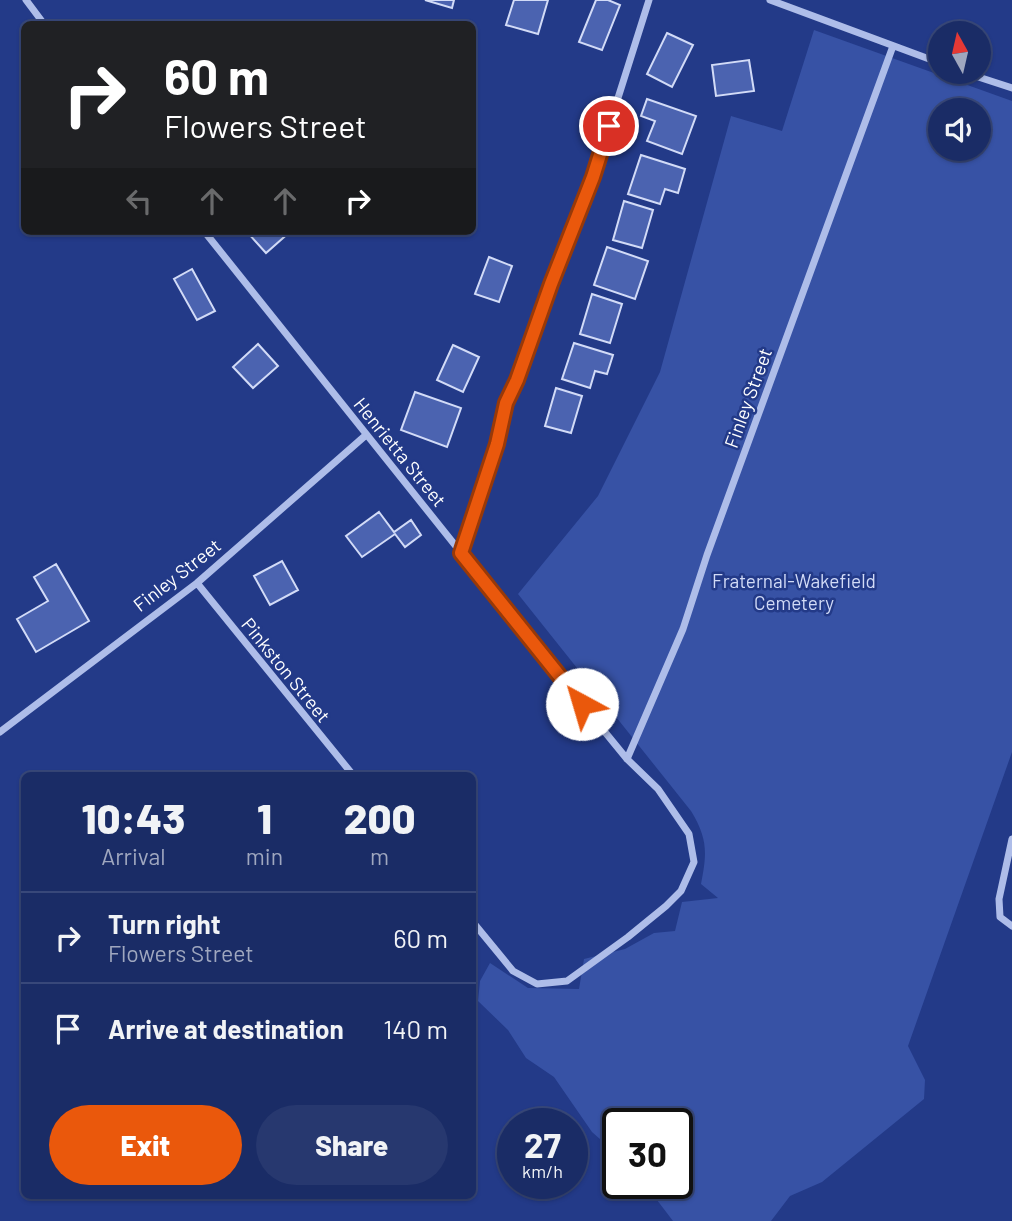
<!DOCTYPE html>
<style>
:root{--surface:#1a2c66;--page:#27386f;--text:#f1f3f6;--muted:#9fa7bf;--line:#38487a;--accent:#ea580c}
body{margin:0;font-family:Barlow,sans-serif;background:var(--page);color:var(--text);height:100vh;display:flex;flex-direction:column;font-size:26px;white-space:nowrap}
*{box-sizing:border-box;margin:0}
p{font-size:23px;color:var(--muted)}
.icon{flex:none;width:38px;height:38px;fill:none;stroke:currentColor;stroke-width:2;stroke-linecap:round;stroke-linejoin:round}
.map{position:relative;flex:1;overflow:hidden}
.side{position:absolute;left:21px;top:772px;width:455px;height:427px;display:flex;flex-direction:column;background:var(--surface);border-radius:10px;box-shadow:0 2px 5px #0004,0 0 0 2px var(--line)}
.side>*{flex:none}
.banner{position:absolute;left:21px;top:21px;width:455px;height:214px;border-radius:10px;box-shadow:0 2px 5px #0004,0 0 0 2px var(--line);background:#202124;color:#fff;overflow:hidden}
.needle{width:46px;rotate:352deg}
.controls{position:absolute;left:928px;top:21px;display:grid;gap:14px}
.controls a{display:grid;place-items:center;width:63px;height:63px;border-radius:50%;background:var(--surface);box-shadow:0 2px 5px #0004,0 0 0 2px var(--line);font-size:35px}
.speed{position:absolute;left:497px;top:1108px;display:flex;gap:14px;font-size:35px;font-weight:700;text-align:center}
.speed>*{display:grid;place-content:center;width:91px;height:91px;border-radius:50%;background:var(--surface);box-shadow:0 2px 5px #0004,0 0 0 2px var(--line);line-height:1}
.speed small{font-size:18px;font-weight:400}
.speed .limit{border:4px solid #111;border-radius:10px;background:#fff;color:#111}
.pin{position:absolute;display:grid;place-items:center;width:60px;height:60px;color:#fff;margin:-30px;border:4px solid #fff;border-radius:50%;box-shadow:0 2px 7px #0007}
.me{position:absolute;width:77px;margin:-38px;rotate:321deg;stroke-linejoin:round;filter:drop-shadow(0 0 5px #0008)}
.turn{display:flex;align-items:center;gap:24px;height:147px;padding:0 28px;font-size:32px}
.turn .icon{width:91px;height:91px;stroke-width:2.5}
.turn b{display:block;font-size:49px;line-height:60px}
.lanes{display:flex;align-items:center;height:66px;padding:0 28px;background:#0003;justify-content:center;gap:35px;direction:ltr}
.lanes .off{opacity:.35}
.eta{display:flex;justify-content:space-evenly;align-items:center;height:119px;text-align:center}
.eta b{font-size:42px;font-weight:800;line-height:49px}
.primary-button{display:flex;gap:14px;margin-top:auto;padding:14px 28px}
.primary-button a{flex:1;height:80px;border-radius:42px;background:var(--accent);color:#fff;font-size:28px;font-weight:800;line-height:80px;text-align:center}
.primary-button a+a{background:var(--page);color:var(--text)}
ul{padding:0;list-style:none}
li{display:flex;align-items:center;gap:21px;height:91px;padding:0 28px;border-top:2px solid var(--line)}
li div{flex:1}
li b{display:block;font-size:26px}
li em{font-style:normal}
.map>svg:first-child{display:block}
</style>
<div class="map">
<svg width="1012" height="1221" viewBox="0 0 1012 1221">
<rect width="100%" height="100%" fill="#233a88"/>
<!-- green -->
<path fill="#3752a5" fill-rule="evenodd" d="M814 30 1012 101V752L908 1046 925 1080 924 1099 822 1182 790 1196 771 1221H673L644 1183H677V1124H618V1155L592 1132 554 1077 526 1058 508 1030 478 1001 480 981 490 963 528 988 579 989 584 959 625 949 654 933 675 931 682 902 718 898 701 884C707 853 708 839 691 811L518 594 598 496 660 372 731 116 782 131ZM940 110H978V149H940Z"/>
<!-- building -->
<path fill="#4b63b0" stroke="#d2dbf7" stroke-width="2" d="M425 0H454L452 8Z
M514 0H548L538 34 506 25Z
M596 0H608L620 5 602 50 579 42Z
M667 33 693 45 672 87 647 74Z
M749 60 754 91 716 96 712 65Z
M647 99 696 116 682 154 647 141 655 121 641 116Z
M641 155 685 169 678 193 665 189 660 204 628 194Z
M624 201 653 210 642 248 613 240Z
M251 231H291L266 253 248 233Z
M607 247 648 261 635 299 594 285Z
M489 257 512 266 499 302 475 294Z
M192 269 215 311 197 320 174 279Z
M592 294 622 304 610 343 580 334Z
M574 343 613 355 607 374 595 371 590 388 562 379Z
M258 344 278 366 253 388 233 367Z
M453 345 479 357 463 392 437 380Z
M556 388 582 396 571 433 545 426Z
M415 392 461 408 447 447 401 430Z
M379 512 394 532 411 520 421 535 405 547 395 534 362 557 346 536Z
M282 561 298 590 270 605 254 576Z
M56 564 89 621 36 652 17 619 48 601 34 577Z"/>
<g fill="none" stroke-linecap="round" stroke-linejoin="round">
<!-- minor -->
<path stroke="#aebde9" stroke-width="7" d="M26 0 44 24
M770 0 940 63
M963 72 1012 88
M204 231 582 704 627 759 658 789 689 834 694 862 681 891 666 906 628 937 567 981 537 984 513 971 472 921
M461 553 497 444 506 403 517 380 551 284 593 177 649 0
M197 583 353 775
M0 732 197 583 366 435
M627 759 683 629 707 555 893 46
M1012 839 999 899 1000 917 1012 926"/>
</g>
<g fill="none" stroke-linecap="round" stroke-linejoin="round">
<!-- route casing -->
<g stroke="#983908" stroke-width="18">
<path id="route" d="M582 704 461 553 497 444 506 403 517 380 551 284 593 177 609 126"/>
</g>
<!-- route -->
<use href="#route" stroke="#ea580c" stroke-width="12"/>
</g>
<g text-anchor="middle" stroke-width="5" stroke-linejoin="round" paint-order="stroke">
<!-- street labels -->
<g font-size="19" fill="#fff" stroke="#233a88">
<text transform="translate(748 398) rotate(-70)" y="7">Finley Street</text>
<text transform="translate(400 452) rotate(51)" y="7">Henrietta Street</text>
<text transform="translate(177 575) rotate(-38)" y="7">Finley Street</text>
<text transform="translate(286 670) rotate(51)" y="7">Pinkston Street</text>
</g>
<!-- park labels -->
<g font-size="19" fill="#d2dbf7" stroke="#233a88">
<text x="794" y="588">Fraternal-Wakefield<tspan x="794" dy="22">Cemetery</tspan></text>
</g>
</g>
</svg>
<div class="controls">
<a><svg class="needle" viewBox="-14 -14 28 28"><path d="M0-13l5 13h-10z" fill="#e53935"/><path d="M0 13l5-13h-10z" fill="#9fa7bf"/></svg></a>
<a><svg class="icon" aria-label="sound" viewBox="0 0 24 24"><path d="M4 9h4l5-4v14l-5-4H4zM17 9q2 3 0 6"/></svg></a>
</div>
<div class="speed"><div>27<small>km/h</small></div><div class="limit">30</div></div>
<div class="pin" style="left:609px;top:126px;background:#d93025"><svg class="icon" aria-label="arrive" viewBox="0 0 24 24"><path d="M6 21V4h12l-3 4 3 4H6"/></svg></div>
<svg class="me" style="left:582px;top:704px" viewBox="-20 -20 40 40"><circle r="19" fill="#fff"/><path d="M0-13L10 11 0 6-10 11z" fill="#ea580c"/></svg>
<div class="banner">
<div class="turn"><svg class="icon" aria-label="right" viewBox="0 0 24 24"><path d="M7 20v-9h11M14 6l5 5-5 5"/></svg><div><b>60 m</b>Flowers Street</div></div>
<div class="lanes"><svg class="icon off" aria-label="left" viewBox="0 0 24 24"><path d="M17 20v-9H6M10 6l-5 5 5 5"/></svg><svg class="icon off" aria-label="ahead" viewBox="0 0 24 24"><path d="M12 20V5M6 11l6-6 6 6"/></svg><svg class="icon off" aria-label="ahead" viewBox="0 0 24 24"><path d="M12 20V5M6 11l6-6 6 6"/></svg><svg class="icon" aria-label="right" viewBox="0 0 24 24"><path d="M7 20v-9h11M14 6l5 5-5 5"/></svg></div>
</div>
<section class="side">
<div class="eta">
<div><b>10:43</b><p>Arrival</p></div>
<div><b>1</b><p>min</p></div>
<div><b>200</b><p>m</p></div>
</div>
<ul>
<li><svg class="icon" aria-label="right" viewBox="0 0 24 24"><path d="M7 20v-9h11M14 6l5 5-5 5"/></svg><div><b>Turn right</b><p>Flowers Street</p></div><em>60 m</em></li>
<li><svg class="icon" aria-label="arrive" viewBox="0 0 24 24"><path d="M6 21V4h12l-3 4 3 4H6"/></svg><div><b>Arrive at destination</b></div><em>140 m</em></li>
</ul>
<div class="primary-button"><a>Exit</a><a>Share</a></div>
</section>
</div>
